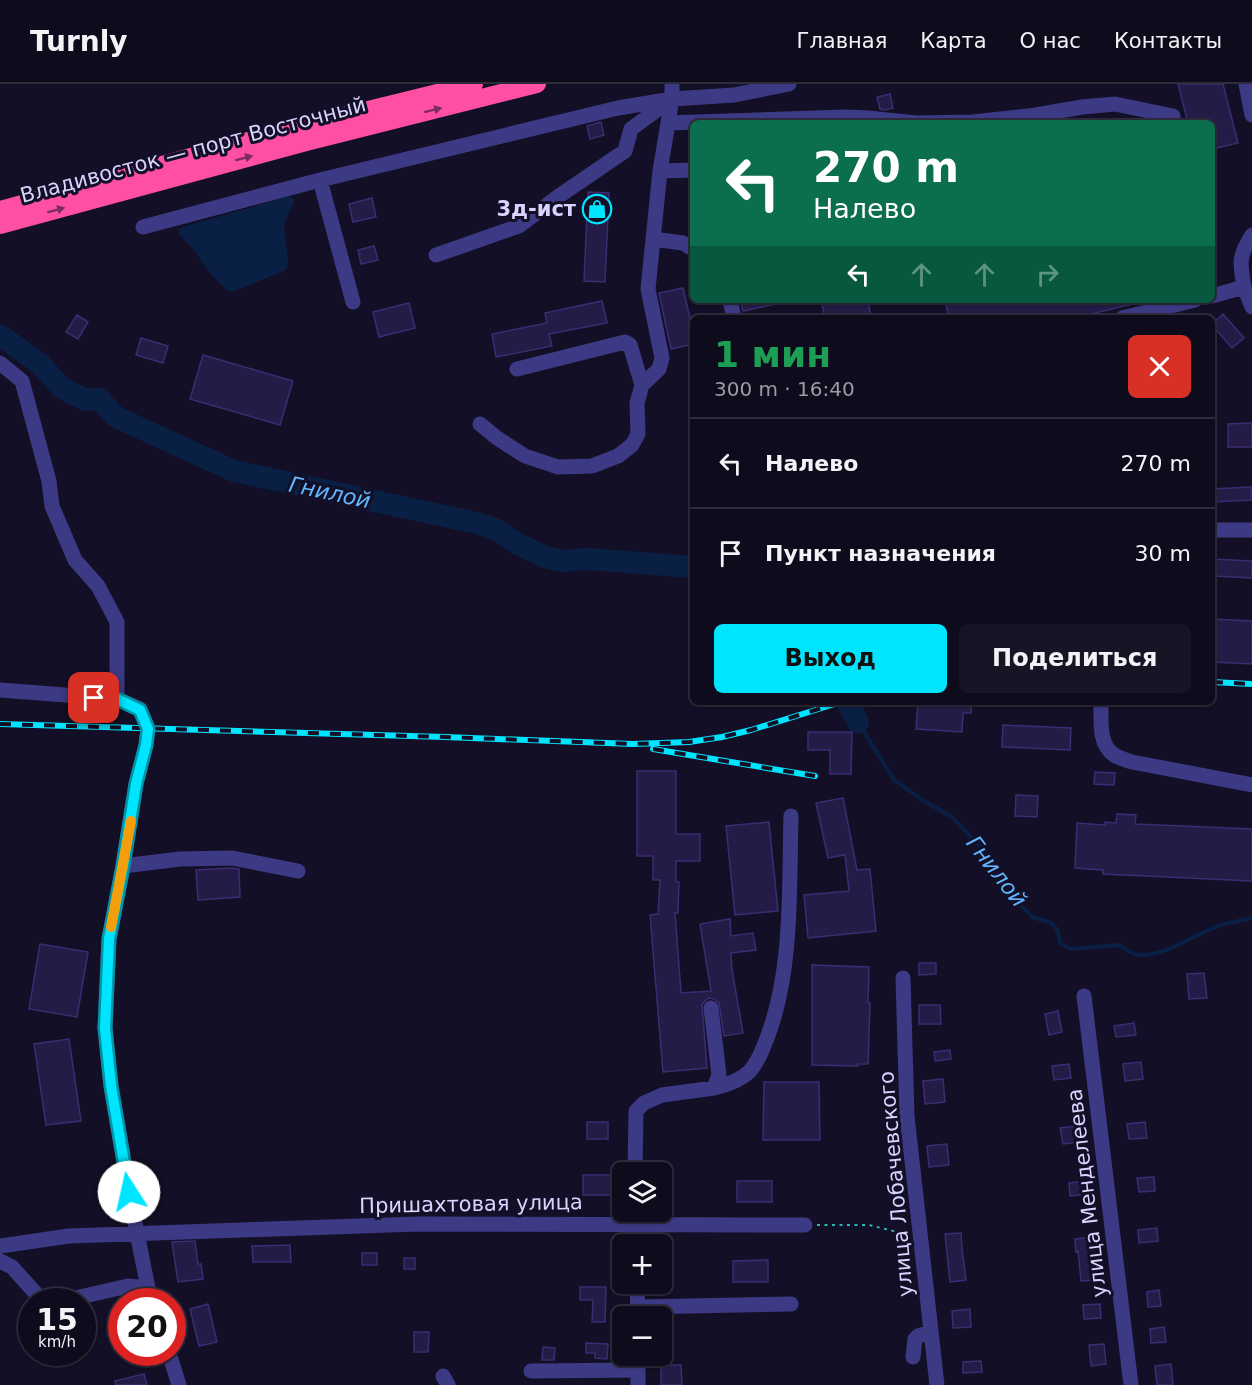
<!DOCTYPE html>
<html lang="ru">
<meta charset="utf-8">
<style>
:root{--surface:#0e0b1c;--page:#171425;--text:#f1f3f6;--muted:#9b9ba3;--line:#2e2b3b;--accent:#00e5ff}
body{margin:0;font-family:"DejaVu Sans",sans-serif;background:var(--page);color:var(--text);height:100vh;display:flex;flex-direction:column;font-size:22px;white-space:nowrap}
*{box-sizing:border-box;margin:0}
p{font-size:20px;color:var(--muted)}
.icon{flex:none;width:33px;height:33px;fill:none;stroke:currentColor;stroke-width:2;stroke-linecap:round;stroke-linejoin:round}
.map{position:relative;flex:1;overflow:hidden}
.drawer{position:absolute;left:690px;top:231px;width:525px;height:390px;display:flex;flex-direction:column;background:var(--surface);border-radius:9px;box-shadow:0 2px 4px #0004,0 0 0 2px var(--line)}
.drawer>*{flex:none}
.top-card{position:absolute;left:690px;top:36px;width:525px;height:183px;border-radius:9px;box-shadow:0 2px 4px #0004,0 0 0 2px var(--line);background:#0b6e4f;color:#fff;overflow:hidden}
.buttons{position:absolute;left:612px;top:1078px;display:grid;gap:12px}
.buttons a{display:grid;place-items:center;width:60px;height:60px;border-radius:9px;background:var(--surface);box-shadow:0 2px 4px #0004,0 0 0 2px var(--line);font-size:30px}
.speed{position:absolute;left:18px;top:1204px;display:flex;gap:12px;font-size:30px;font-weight:700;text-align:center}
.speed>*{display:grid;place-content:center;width:78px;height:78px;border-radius:50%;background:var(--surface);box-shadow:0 2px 4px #0004,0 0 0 2px var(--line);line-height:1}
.speed small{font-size:15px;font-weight:400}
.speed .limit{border:9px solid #d22;background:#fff;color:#111}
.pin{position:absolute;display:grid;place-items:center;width:51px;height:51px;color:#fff;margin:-26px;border-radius:12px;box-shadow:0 3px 9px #0006}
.me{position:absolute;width:66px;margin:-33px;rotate:350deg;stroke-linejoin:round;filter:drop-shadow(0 0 4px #0008)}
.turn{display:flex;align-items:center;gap:21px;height:126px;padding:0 24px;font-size:27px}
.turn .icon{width:78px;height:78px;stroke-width:2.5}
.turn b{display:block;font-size:42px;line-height:51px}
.lanes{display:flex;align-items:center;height:57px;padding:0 24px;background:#0003;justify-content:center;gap:30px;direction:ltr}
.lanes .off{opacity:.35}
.round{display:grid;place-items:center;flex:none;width:63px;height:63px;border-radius:9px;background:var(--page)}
.headline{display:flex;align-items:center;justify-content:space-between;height:102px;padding:0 24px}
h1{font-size:36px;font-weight:800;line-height:45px;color:#1e9e55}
.primary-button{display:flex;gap:12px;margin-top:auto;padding:12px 24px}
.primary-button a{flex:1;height:69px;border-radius:9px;background:var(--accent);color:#111;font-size:24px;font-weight:800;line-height:69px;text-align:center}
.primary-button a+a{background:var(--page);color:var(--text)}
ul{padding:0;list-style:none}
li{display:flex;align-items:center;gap:18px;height:90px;padding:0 24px;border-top:2px solid var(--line)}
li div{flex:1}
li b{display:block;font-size:22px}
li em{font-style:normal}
header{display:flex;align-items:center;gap:36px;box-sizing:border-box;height:84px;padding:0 30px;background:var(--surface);border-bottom:2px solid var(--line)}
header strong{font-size:28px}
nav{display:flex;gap:33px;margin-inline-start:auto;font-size:21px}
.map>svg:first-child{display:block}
</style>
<header>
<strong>Turnly</strong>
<nav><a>Главная</a><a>Карта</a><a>О нас</a><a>Контакты</a></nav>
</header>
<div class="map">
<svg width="1252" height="1301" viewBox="0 0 1252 1301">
<rect width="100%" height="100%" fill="#130f26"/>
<!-- water -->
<path fill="#0a1f44" d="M289 112 295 116C292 123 287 131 285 139 282 154 292 171 286 186L232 208C216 201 203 178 192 164 188 159 183 155 179 150V145L183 143Z"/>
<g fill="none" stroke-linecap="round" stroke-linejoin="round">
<!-- stream -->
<path stroke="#0a1f44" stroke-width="4" d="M858 638 894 696 924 717 952 733 984 767 1023 823 1032 833 1052 839 1058 847 1060 859 1070 865 1119 861C1126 865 1132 871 1140 871 1170 871 1196 849 1224 840 1233 838 1243 836 1252 834"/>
<!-- river -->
<path stroke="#0a1f44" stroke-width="22" d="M0 251 40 280 61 303 85 316 99 315 116 333 234 387 477 439 497 446 518 460 545 473 562 477 587 475 693 483
M847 618 858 638"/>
</g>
<!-- building -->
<path fill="#241b47" stroke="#3b2d73" stroke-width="1.5" d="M1178 0H1223L1238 59 1212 65V39H1188Z
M890 10 893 24 885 26 880 25 877 13Z
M601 38 604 51 590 55 587 42Z
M588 108 609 109 605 198 584 197Z
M372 114 376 133 353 138 349 120Z
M374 162 378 176 361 180 358 166Z
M683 204 693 247V260L671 265 659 209Z
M740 216H775L776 220 743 227Z
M821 216H868L871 234H825Z
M945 216H1133V220L1074 234H949Z
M602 217 607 239 549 250 552 262 496 273 492 250 547 239 545 229Z
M409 219 415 244 379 253 373 228Z
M1223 230 1244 254 1232 264 1212 241V240Z
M77 231 88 238 78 255 66 248Z
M141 254 168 262 163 279 136 271Z
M203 271 293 297 280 341 190 315Z
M1252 339V363H1228V340Z
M1251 403V416L1212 418V405Z
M1212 475 1252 477V494L1212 492Z
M1212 535 1252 537V580L1212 578Z
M918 618H972L971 629H963L962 648 916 645Z
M1003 641 1071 644 1070 666 1002 663Z
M808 648H852L851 690H830V666H808Z
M637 687H676V750H700V777H676V797L679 798 678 829H675L681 909 711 907 700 840 730 835 731 852 753 849 756 866 731 869 732 886 743 949 724 952 719 919 714 915 709 914 705 917 702 921 707 984 663 988 650 831 658 830 660 796H653V772H637Z
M1095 688 1115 689 1114 701 1094 700Z
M1016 711 1038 712 1037 733 1015 732Z
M843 714 857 786 870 785 876 847 808 854 804 811 849 807 845 771 828 774 816 719Z
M1117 730 1136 731 1135 740 1252 745V797L1103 790V786L1075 784 1077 739 1105 741V738L1116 739Z
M769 738 778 827 735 831 726 742Z
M231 784 239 785 240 813 198 816 196 786Z
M40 860 88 868 77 933 29 925Z
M919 879H936V890L919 891Z
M812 881 869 883 868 919H870L868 980H858V982L812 981Z
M1204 889 1207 914 1189 915 1187 890Z
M919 921H940L941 940H919Z
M1058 927 1062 948 1049 951 1045 930Z
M1134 939 1136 951 1116 953 1114 942Z
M69 955 81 1037 46 1041 34 960Z
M950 966 951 975 935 977 934 968Z
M1141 978 1143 995 1125 997 1123 980Z
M1069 980 1071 994 1054 996 1052 982Z
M943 995 945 1018 925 1020 923 997Z
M764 998H819L820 1056H763Z
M587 1038H608V1055H587Z
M1145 1038 1147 1054 1129 1055 1127 1040Z
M1077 1042 1080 1058 1063 1060 1060 1044Z
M947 1060 949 1081 929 1083 927 1062Z
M583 1091H612V1111H583Z
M1154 1093 1155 1107 1139 1108 1137 1094Z
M737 1097H772V1118H737Z
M1087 1097 1088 1110 1070 1112 1069 1099Z
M1157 1144 1158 1157 1139 1159 1138 1146Z
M961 1149 962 1165 966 1196 950 1198 945 1150Z
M1093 1153 1096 1196 1081 1197 1078 1167 1076 1168 1075 1155Z
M195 1157 198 1180H201L203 1195 178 1198 172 1158Z
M290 1161 291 1178H253L252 1162Z
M362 1169H377V1181H362Z
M404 1174H415V1185H404Z
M768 1176V1198H733V1177Z
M580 1203H606L605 1238H592L593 1216H580Z
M1159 1206 1161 1222 1148 1223 1147 1208Z
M208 1220 217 1258 199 1262 190 1225Z
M1100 1220 1101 1234 1084 1235 1083 1221Z
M970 1225 971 1243 953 1244 952 1227Z
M122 1230V1265L118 1266 110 1233Z
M1164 1243 1166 1258 1151 1259 1150 1245Z
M414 1248H429L428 1268H414Z
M586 1259 608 1260 607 1275 595 1274V1269H586Z
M1104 1260 1106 1280 1091 1282 1089 1261Z
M543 1263 555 1264 554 1276H542Z
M981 1277 982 1288 963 1289V1278Z
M1171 1280 1173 1301H1157L1155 1282Z
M661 1281H681L682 1301H661Z
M144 1290 147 1301H116L115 1297Z"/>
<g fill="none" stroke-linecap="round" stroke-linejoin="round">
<!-- path -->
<path stroke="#2fb8b0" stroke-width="2" stroke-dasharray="3 4.5" stroke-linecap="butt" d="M817 1141H869L906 1150"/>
<!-- minor -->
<path stroke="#3d3a85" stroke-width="15" d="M1246 0 1252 31
M668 39 845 33 868 34 916 39 973 38 1036 31 1082 23 1115 20 1173 32
M660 87 693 86
M320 96 353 218
M143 143 320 96 618 24 672 15 734 11 789 0
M653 155 683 159 693 165
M436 171 519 142 559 112 625 67 631 45 669 17
M1244 203 1252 223
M1212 212 1244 203C1240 179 1238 173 1252 151
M730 216 734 234
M1122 234 1195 216
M0 279 22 297 49 397 52 422 75 476 98 502 117 538V615L140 625 148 645 146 661 136 700 123 782 109 855 105 944 111 1002 133 1129 148 1204 153 1218
M517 285 625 258 630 261 642 301
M480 340 497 354 525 372 558 383 592 382 618 372 632 361 638 350 637 319 642 301 659 285 662 274 648 205 660 87 672 15V0
M1212 446H1252
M0 606 117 615
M1101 622C1101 638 1099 661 1114 671 1119 674 1126 676 1132 678L1252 701
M123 782 180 775 232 774 298 787
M903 894 907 1032 937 1301
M1084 912 1131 1301
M714 1004C727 1001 740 997 750 987 758 978 763 965 767 954 793 887 789 804 791 732
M635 1089 636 1027 644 1019 662 1011 714 1004 719 991 711 924
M635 1128 636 1161
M0 1162 69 1152 417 1140 805 1141
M0 1177 12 1183 39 1213 58 1218 128 1202 148 1204
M637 1200 638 1233
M638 1223 791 1220
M169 1269 179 1301
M913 1273 915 1255 918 1252 931 1248
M531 1287 638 1286
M443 1292 448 1301
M638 1301V1272"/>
<!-- highway -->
<path stroke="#ff4fa3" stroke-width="18" d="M0 126 299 43 474 0
M0 141 306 58 537 0"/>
<!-- rail casing -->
<g stroke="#00e5ff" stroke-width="6">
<path id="rail" d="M1212 598 1252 600
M1144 618H1147
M0 640 445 653 633 660 689 658 722 653 751 646 841 618
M653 665 815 692"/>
</g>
<!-- rail -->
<use href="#rail" stroke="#130f26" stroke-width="4" stroke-dasharray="11" stroke-linecap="butt"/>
</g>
<!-- one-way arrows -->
<defs><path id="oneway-solid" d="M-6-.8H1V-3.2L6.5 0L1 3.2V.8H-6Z" transform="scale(1.5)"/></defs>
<g fill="#7d2c5e">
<use href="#oneway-solid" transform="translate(433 26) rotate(-14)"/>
<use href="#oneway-solid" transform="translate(244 74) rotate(-15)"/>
<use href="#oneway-solid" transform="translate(56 126) rotate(-15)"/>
</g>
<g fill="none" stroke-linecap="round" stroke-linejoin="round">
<!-- route casing -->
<g stroke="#0095a6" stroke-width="15">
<path id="route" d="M94 614 117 615 140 626 148 645 146 661 136 700 123 782 109 855 105 944 111 1002 129 1108"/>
</g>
<!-- route -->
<use href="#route" stroke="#00e5ff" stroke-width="10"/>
<!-- slow -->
<path stroke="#f59e0b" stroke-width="10" d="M111 843 131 737"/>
</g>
<!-- icons -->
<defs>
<g id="shop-ring" transform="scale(1.5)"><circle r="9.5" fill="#130f26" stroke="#00e5ff" stroke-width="1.5"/><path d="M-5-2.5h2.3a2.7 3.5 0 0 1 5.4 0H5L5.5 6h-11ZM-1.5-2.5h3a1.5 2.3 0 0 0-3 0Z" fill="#00e5ff"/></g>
</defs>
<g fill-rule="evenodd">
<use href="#shop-ring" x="597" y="125"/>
</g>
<g text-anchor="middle" stroke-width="6" stroke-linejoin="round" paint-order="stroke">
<!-- street labels -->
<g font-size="21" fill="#d9d4ff" stroke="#130f26">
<text transform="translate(193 66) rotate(-15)" y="7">Владивосток — порт Восточный</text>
<text transform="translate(896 1100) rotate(-95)" y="7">улица Лобачевского</text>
<text transform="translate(1087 1109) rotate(-97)" y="7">улица Менделеева</text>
<text transform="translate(471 1120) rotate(-1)" y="7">Пришахтовая улица</text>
</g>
<!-- poi labels -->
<g font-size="21" font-weight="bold" fill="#d9d4ff" stroke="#130f26" text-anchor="end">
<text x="576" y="132">3д-ист</text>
</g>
<!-- water labels -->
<g font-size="22" font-style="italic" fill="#62b6ff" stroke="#130f26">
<text transform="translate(330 408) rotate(12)" y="8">Гнилой</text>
<text transform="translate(997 787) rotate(52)" y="8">Гнилой</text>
</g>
</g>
</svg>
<div class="buttons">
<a><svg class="icon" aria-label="layers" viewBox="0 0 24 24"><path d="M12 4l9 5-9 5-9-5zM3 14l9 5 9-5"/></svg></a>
<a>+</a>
<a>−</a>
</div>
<div class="speed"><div>15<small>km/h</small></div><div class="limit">20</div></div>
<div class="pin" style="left:94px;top:614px;background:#d93025"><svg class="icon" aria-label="arrive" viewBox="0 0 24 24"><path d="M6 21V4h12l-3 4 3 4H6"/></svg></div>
<svg class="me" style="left:129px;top:1108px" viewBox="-20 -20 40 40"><circle r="19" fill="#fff"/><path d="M0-13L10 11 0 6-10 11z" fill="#00e5ff"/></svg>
<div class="top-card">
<div class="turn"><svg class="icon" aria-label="left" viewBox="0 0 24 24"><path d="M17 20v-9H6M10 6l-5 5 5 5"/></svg><div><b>270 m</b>Налево</div></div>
<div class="lanes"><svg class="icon" aria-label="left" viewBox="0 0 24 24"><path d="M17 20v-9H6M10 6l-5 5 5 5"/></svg><svg class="icon off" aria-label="ahead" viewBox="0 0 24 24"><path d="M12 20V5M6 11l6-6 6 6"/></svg><svg class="icon off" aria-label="ahead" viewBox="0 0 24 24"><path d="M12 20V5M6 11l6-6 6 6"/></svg><svg class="icon off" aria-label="right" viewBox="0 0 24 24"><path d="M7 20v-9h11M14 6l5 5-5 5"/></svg></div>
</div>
<section class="drawer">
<div class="headline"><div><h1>1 мин</h1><p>300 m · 16:40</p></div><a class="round" style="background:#d93025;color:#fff"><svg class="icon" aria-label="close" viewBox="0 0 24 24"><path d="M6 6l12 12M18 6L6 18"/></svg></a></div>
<ul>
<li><svg class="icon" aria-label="left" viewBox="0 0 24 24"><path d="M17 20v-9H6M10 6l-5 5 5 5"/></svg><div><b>Налево</b></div><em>270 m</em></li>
<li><svg class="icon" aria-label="arrive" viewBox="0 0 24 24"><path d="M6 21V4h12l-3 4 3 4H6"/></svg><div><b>Пункт назначения</b></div><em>30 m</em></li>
</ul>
<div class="primary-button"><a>Выход</a><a>Поделиться</a></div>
</section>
</div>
